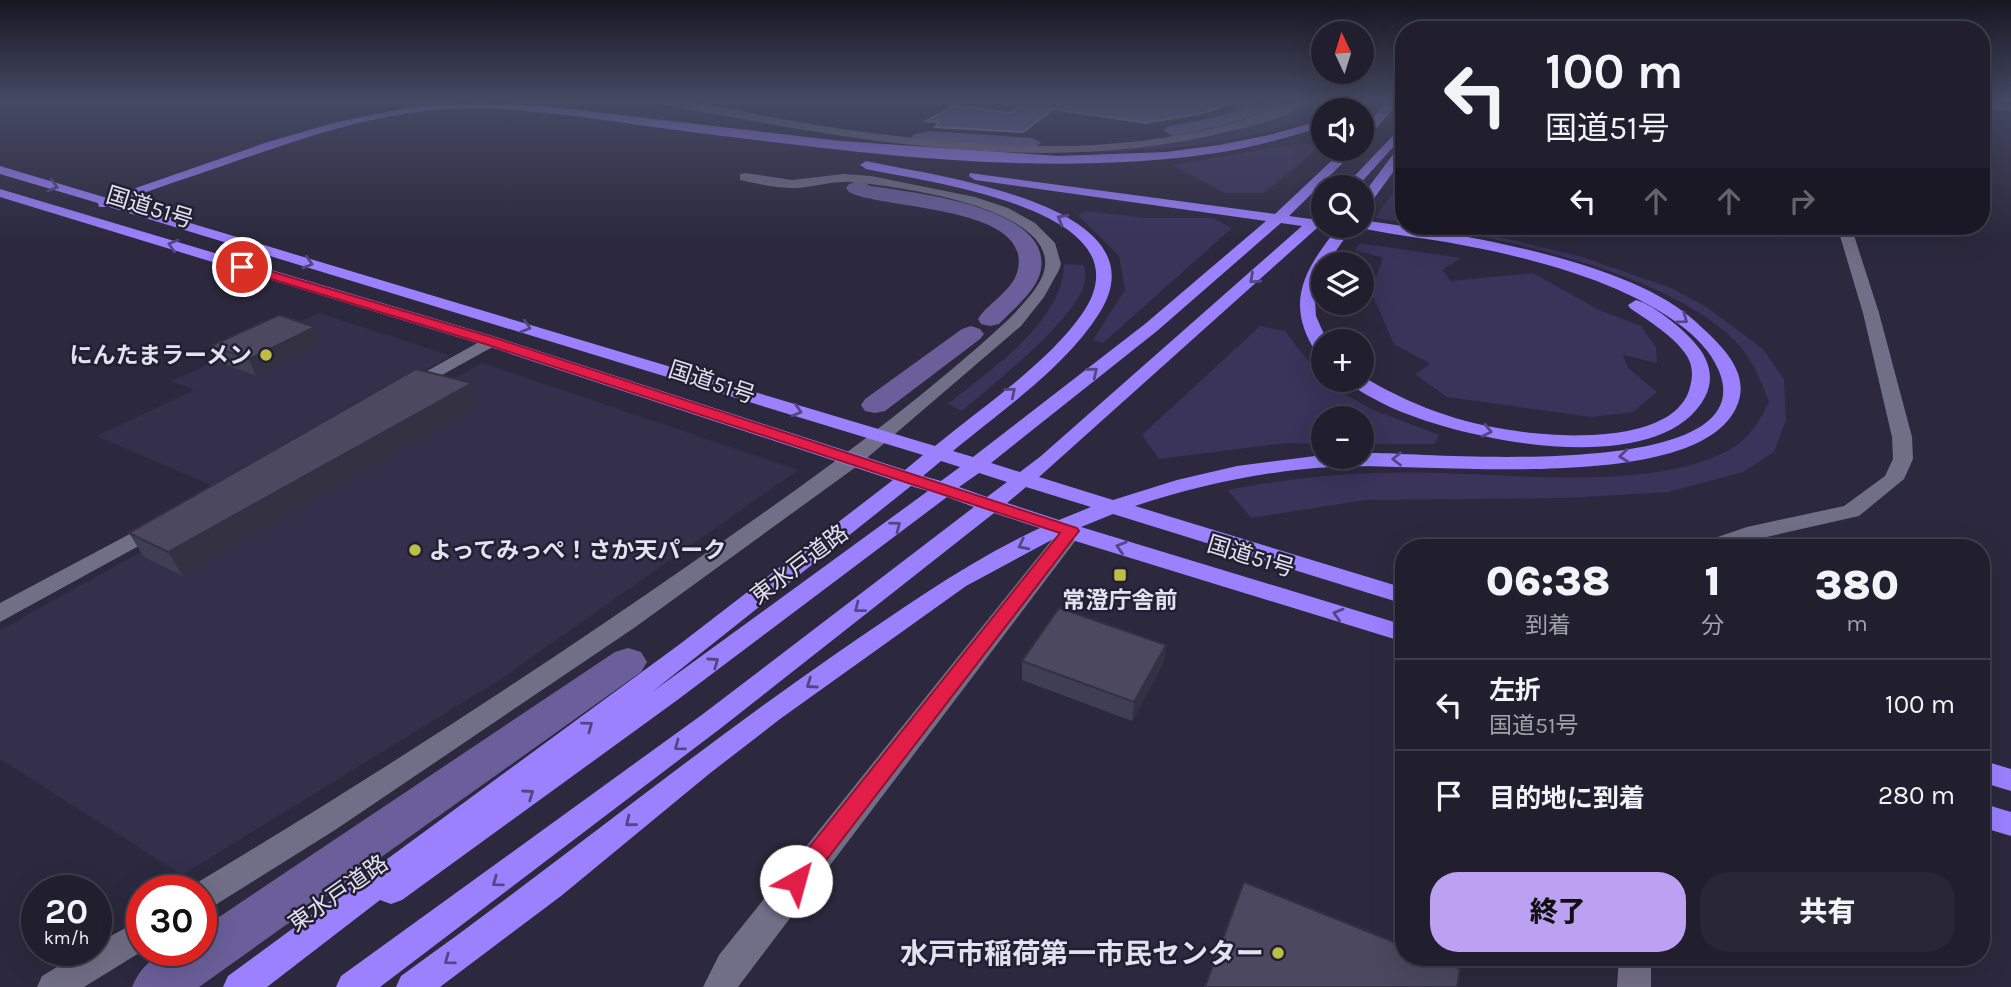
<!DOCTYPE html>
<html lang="ja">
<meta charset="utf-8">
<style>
:root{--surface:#211f2e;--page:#292736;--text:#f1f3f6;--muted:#a2a2aa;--line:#3e3d4a;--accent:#bca0f2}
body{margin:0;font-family:Karla,"Noto Sans JP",sans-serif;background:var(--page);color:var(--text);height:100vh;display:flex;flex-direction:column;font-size:26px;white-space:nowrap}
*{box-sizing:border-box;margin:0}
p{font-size:23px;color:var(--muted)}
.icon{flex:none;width:38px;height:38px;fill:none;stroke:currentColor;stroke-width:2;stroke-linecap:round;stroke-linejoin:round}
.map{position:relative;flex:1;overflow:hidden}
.drawer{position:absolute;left:1395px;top:539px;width:595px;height:427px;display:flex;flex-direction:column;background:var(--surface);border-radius:28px;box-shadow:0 7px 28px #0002,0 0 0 2px var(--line)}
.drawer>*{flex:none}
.banner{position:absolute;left:1395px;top:21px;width:595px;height:214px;border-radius:28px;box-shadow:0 7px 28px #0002,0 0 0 2px var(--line);background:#211f2e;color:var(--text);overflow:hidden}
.needle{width:46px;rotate:356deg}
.buttons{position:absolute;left:1311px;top:21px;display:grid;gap:14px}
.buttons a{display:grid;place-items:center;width:63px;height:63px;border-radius:50%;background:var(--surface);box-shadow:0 7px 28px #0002,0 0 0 2px var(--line);font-size:35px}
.speed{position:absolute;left:21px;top:875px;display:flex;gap:14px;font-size:35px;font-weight:700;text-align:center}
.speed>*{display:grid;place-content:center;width:91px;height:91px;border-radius:50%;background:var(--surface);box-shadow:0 7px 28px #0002,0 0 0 2px var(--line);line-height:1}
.speed small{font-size:18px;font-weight:400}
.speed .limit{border:10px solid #d22;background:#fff;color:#111}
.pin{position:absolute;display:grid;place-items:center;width:60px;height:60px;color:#fff;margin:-30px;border:4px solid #fff;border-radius:50%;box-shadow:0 2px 7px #0007}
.me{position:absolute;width:77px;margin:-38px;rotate:38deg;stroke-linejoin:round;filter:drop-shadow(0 0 5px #0008)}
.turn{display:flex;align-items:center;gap:24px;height:147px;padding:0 35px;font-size:32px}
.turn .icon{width:91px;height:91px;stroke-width:2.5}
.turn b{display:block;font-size:49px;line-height:60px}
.lanes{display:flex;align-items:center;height:66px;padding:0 35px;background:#0003;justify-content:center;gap:35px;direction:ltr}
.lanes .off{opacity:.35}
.eta{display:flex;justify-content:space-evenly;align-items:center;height:119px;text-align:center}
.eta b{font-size:42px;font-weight:800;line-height:49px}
.cta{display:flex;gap:14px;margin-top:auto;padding:14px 35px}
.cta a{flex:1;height:80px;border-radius:28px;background:var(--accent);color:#111;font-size:28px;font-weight:800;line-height:80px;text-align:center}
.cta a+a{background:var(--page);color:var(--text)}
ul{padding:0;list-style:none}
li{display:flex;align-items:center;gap:21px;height:91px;padding:0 35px;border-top:2px solid var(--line)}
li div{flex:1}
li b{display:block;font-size:26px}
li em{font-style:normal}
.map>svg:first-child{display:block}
</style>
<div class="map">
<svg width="2011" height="987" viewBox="0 0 2011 987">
<rect width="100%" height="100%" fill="#2c293e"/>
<!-- built -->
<path fill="#342f4b" d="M319 313 451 356 213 486 97 436 194 390 172 381Z
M482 363 798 470 501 679 182 875 0 759V630Z"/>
<!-- green -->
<path fill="#3a335a" d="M1302 108 1320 111C1265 139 1196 147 1135 150 1123 151 1108 154 1098 151L1212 137 1256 125Z
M1302 143 1319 147 1264 193H1224L1173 165Z
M1403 179V222L1375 218Z
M1085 211 1146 218H1212L1232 228 1103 343 1093 340 1125 290 1119 256 1078 215Z
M1425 226H1453L1582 257 1671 288 1708 308 1763 349 1784 379 1786 420 1774 452 1743 472 1668 492 1567 498 1365 500 1251 518 1228 490C1297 476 1369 471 1439 473 1521 475 1657 490 1729 450 1748 440 1760 421 1769 402 1763 386 1756 369 1746 354 1693 280 1513 240 1425 226Z
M1360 243 1461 258 1442 270 1451 281 1533 273 1599 310 1641 326 1656 347 1657 363 1623 355 1628 368 1657 392 1633 412 1591 417 1447 397 1415 374 1430 364 1394 344 1371 292 1383 258 1355 250Z
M1064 264 1084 265C1085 270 1086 277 1085 281 1077 320 993 384 962 411L948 404C990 370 1063 322 1064 264Z
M1260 326 1285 331 1324 382 1371 409 1439 435 1434 444H1362V418H1323V444L1285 443 1159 459 1142 435Z"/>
<!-- water -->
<path fill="#6a5f9a" stroke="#8e86b4" stroke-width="2" d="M1028 101H1239L1203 113 1146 123 1053 109 1023 132 935 127 939 122 926 121 956 105 1010 113Z"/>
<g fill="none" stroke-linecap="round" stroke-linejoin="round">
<!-- canal -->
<path fill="#6a5f9a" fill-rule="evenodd" d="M1263 101 1283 102 1281 106 1227 125 1173 136 1164 131 1167 127 1217 117Z
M928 131 1032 138 1041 143 1032 148 929 141 919 144 910 139 913 135Z
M860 180 870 186C911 192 1051 206 1041 269 1038 290 1013 309 999 324L990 326 981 324 978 319C989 302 1014 290 1018 269 1031 205 883 210 849 192L846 188 849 184Z
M971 326 980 329 984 334 980 339 885 411 875 413 865 411 861 405 865 399 962 329Z
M628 648 641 652 647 662 641 672 199 987H132C146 954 168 950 201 950V929L615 652Z"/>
<!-- minor -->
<path fill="#716e87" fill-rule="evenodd" d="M652 101C698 98 748 114 793 121 881 136 968 146 1056 146 1112 146 1170 139 1224 126 1248 120 1288 100 1310 101 1290 118 1256 125 1231 131 1041 179 847 138 658 104Z
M1981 102 2011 105V111L1981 108Z
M745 173 792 180 843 174 871 176 975 197 1008 208 1035 223 1055 243 1061 264 1059 270 1044 297 1021 326 860 464 634 628 335 830 212 907 201 911V891H188L190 887C362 784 531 675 696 560 804 485 912 409 1009 319 1022 305 1043 285 1045 266 1051 206 894 186 852 182 834 181 817 186 799 188 780 189 759 184 740 180V174Z
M1837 226H1851L1879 313 1912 437 1913 459 1904 479 1859 516 1753 540 1731 548H1697L1700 543 1747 527 1844 506 1885 476 1893 459 1892 437 1863 313Z
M490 336 499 341 496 345 415 390H403L400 386Z
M158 519 166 521 169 526 166 531 0 622V603Z
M1071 524 1079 526 1082 531 1079 536 738 987H703L719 955 1063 526Z
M142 919V950H144L84 987H37L42 976 85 950H96V944Z
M1619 957H1651V987H1617Z"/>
<!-- highway -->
<path fill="#9c81ff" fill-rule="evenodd" d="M1357 101H1371L1357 110H1343Z
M1388 101H1400L1366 140H1362V130Z
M482 102 554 107 841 141 1058 156 1166 152 1219 145 1269 135 1323 120V127C1288 137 1252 148 1216 153 1040 179 858 152 683 131 606 121 529 106 451 109 373 113 297 140 225 165 190 177 155 188 120 202L935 446C981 408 1048 363 1082 314 1155 209 925 182 866 169L860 165 866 161C927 175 1167 203 1100 312 1066 367 1001 411 953 451L973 457 1145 324 1266 221 975 180 969 176 970 173 1275 214 1344 149H1357L1289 216 1311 219 1323 216V226H1330L1328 228H1317L1039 477 1113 500 1177 480 1237 466 1315 456 1362 457V453H1373C1426 453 1765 484 1719 371 1702 327 1636 296 1594 280 1546 262 1496 251 1446 242 1416 237 1386 234 1357 227L1362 226V220C1454 233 1628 259 1696 322 1720 344 1753 373 1736 408 1694 497 1418 461 1331 467 1264 471 1199 485 1135 506L1404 588V604L1113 514 1081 527 1404 625V642L1059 536 966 586 780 719 709 774 561 896 440 987H396L401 976C548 871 688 756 837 653 903 608 967 562 1040 528L994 513 721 728 380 987H336L341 976 703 714 974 507 947 497 676 701 402 900 391 904 380 900 267 987H223L228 976 680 644 893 480 484 345 0 197V189L496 337 905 470 923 455 109 207H99L98 203 0 174V166L107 198 268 142 337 122 411 107ZM1281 223 1302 226 1041 456 1020 472 991 463 1157 331ZM941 461 960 467 941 481 923 476ZM979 473 1007 482 987 497 959 487ZM911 486 928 491 652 692ZM1026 487 1091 507 1059 520 1007 503Z
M1404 124V135L1357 187H1344Z
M1404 144V157L1367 208 1362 209V196L1400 145Z
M1339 226H1353L1327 264H1323L1315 300 1316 316 1327 341H1323V355L1317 354C1283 302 1305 269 1339 226Z
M1636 300C1655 305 1687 332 1699 348 1710 363 1714 380 1705 397 1659 484 1452 439 1382 403 1371 397 1355 390 1347 380H1362V376C1410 405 1461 424 1517 431 1561 438 1676 444 1690 387 1693 376 1693 366 1687 356 1674 336 1650 322 1630 308L1628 305Z
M1981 760 2011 769V791L1981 782Z
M1981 803 2011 812V836L1981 827Z"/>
</g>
<!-- wall -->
<path fill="#403e52" d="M322 343 256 376 219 362 211 346Z
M472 383 479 405 183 576 144 557 129 533Z
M1166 645 1163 664 1132 721 1022 680V661Z"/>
<!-- shaded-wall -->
<path fill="#343242" d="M315 327 322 343 256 376 249 359Z
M472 383 479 405 183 576 168 552Z
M1166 645 1163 664 1132 721 1134 702Z"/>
<!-- building -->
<path fill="#4b485f" stroke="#343242" stroke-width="2" d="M279 315 315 327 249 359 211 346Z
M416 369 472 383 168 552 129 533Z
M1059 608 1166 645 1134 702 1022 661Z
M1244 882 1404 946V957H1431L1460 969 1457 987H1205Z"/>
<!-- one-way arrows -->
<defs><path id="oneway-chevron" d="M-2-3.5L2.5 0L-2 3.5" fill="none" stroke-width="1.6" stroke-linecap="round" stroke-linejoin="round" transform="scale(1.75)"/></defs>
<g stroke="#534685">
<use href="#oneway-chevron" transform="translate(53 186) rotate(17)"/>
<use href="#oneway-chevron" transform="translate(1062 219) rotate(-150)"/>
<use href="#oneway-chevron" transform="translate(173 245) rotate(-163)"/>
<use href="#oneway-chevron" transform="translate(308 263) rotate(16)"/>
<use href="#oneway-chevron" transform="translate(1254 279) rotate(138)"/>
<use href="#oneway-chevron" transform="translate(1683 319) rotate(36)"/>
<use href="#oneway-chevron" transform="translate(526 327) rotate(17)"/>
<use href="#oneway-chevron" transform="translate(1093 372) rotate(-39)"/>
<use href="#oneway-chevron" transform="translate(1011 392) rotate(-40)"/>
<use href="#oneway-chevron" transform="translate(797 411) rotate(17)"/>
<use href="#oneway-chevron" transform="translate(1487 431) rotate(13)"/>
<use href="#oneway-chevron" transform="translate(1624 456) rotate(174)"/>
<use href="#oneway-chevron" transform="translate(1397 459) rotate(-180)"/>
<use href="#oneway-chevron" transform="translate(896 526) rotate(-37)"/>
<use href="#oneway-chevron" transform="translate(1023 545) rotate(153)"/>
<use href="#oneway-chevron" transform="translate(1121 547) rotate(-163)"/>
<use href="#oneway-chevron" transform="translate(859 608) rotate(142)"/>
<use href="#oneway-chevron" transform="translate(1338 614) rotate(-163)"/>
<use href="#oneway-chevron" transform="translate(714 662) rotate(-35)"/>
<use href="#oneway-chevron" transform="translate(811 684) rotate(145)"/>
<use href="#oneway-chevron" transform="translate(588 726) rotate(-37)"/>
<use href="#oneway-chevron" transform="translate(679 746) rotate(143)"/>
<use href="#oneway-chevron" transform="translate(529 794) rotate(-35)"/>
<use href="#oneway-chevron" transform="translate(630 822) rotate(141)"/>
<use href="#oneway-chevron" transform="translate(497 882) rotate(144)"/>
<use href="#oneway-chevron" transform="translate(449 960) rotate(144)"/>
</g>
<!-- sky -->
<linearGradient id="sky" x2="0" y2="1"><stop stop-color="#181722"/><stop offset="0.42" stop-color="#454963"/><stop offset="1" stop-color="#454963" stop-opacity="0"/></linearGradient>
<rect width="2011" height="239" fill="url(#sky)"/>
<!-- route -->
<path fill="#e11d48" stroke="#92132f" stroke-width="2" d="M238 264H246L495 338 1077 528 1079 531 804 889 796 892 788 889 784 881 788 874 1060 533 485 344 238 269Z"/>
<!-- markers -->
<g fill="#bcbf44" stroke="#221f33" stroke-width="2.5">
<circle cx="266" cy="355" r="7"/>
<circle cx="415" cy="550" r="7"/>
<rect x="1113" y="568" width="14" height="14" rx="3.5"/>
<circle cx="1278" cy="953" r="7"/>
</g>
<g text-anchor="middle" stroke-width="5" stroke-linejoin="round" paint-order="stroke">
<!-- street labels -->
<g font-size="23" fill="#e2e1ef" stroke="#221f33">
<text transform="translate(150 207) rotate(17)" y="8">国道51号</text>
<text transform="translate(712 382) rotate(18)" y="8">国道51号</text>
<text transform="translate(1251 556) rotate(17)" y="8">国道51号</text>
<text transform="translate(799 564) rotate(-37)" y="8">東水戸道路</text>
<text transform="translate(338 893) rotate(-35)" y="8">東水戸道路</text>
</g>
<!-- poi labels -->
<g font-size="23" font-weight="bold" fill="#e2e1ef" stroke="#221f33" text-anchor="end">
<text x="252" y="363">にんたまラーメン</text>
<text x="429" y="558" text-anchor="start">よってみっぺ！さか天パーク</text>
<text x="1120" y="608" text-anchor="middle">常澄庁舎前</text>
</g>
<!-- near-poi labels -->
<g font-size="28" font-weight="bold" fill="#e2e1ef" stroke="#221f33" text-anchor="end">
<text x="1264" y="963">水戸市稲荷第一市民センター</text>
</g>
</g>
</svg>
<div class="buttons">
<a><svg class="needle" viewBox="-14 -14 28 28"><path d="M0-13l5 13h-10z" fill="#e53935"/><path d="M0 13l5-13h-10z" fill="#a2a2aa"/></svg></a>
<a><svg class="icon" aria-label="sound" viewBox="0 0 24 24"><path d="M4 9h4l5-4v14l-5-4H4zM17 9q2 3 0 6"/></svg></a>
<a><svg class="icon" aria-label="search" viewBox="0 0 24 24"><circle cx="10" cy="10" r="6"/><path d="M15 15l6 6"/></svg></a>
<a><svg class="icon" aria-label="layers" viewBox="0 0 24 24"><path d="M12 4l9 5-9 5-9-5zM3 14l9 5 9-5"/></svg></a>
<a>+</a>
<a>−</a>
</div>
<div class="speed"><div>20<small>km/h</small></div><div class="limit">30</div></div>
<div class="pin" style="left:242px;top:267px;background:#d93025"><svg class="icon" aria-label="arrive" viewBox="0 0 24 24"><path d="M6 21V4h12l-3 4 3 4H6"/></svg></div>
<svg class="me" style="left:796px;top:881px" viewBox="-20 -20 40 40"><circle r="19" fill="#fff"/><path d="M0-13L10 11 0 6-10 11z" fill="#e11d48"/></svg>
<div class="banner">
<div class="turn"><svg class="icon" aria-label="left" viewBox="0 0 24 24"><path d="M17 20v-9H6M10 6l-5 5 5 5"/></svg><div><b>100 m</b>国道51号</div></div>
<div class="lanes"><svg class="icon" aria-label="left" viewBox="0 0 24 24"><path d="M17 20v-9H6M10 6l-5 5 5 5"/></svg><svg class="icon off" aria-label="ahead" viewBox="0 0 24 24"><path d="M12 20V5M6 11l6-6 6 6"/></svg><svg class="icon off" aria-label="ahead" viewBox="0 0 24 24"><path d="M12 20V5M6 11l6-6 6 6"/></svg><svg class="icon off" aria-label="right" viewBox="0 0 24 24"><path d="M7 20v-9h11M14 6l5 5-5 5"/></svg></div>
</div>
<section class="drawer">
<div class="eta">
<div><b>06:38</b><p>到着</p></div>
<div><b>1</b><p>分</p></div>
<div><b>380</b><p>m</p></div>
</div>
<ul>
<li><svg class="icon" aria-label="left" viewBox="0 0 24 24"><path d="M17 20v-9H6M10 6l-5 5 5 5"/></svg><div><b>左折</b><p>国道51号</p></div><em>100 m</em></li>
<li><svg class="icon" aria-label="arrive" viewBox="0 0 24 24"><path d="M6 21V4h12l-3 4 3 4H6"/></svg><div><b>目的地に到着</b></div><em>280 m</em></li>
</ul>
<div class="cta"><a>終了</a><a>共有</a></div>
</section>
</div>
